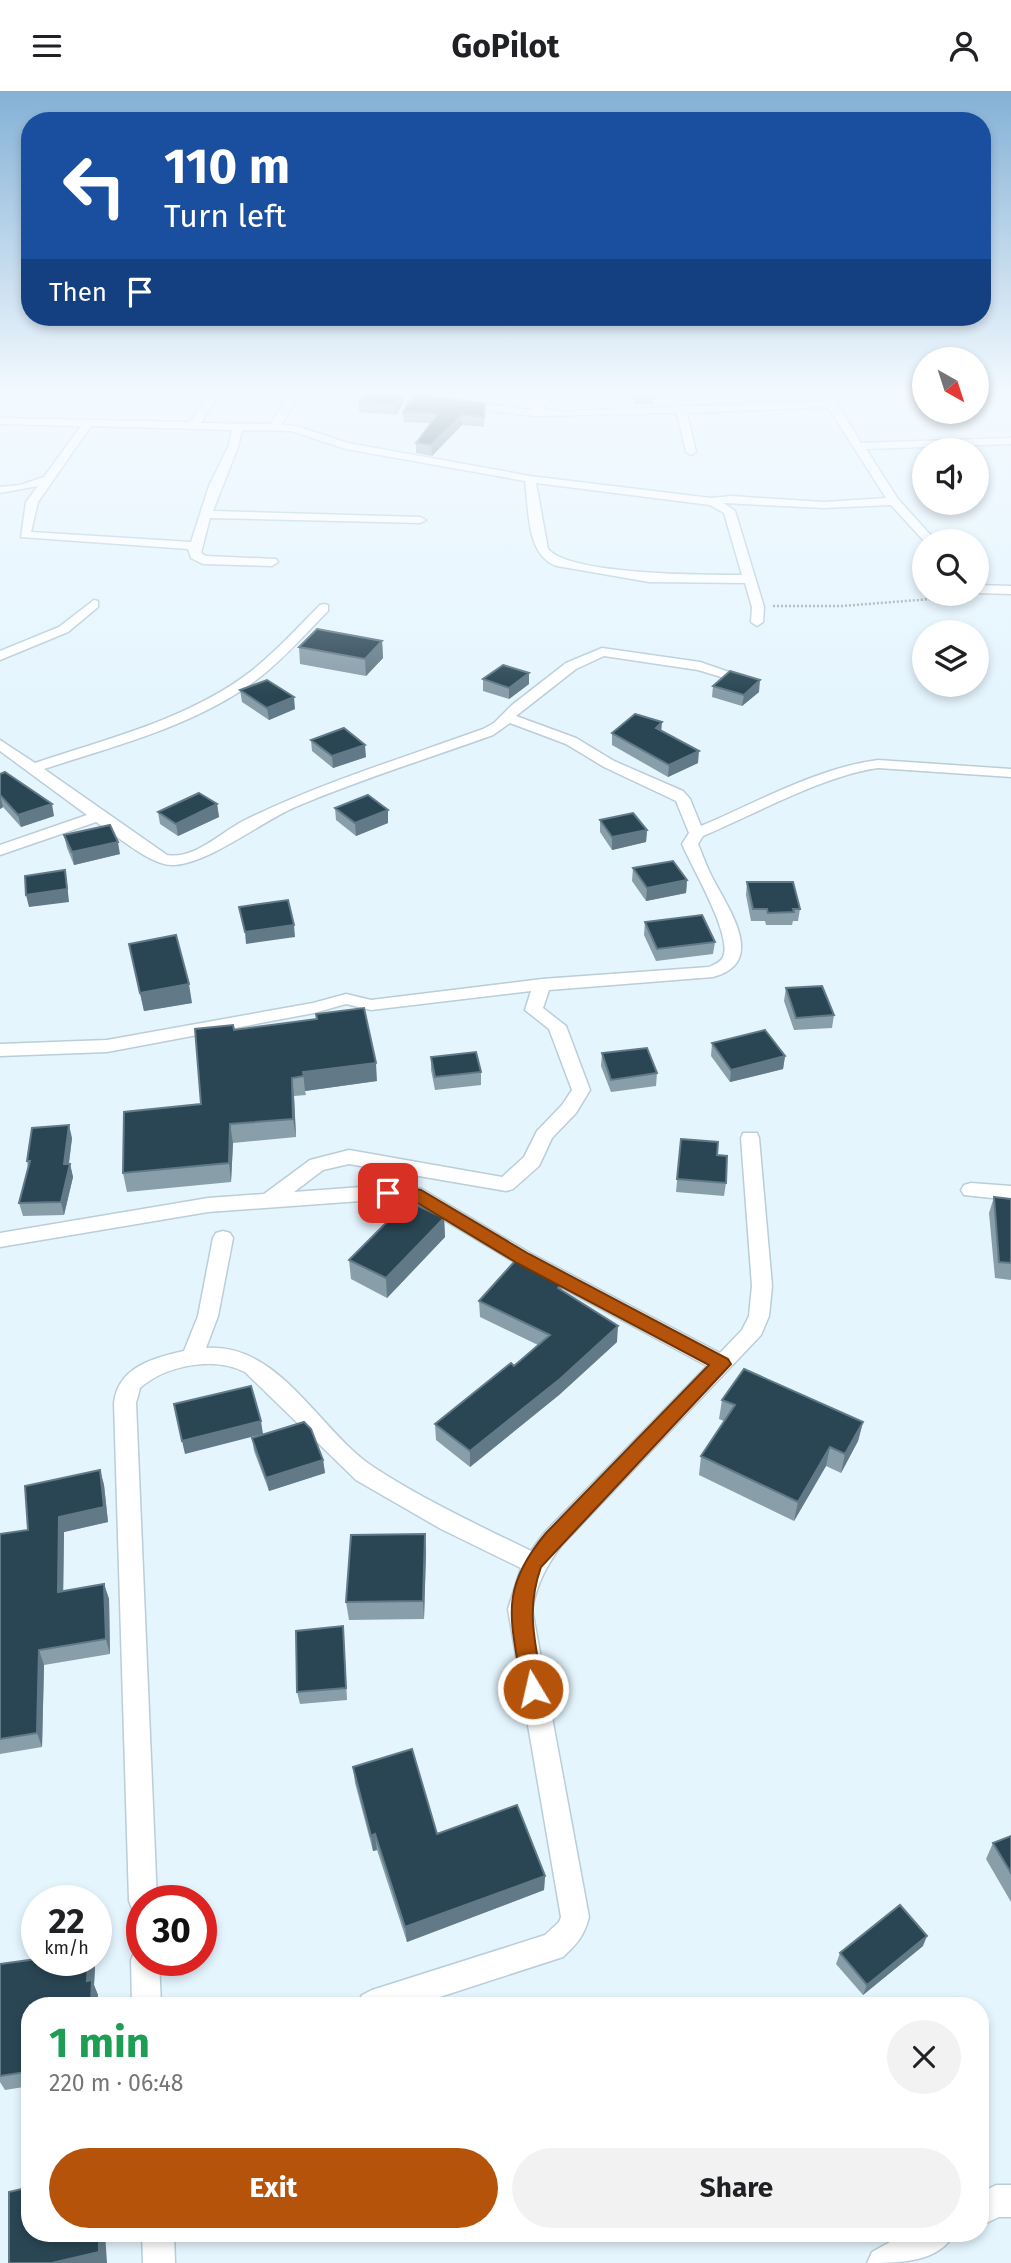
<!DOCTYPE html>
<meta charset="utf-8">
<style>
:root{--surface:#fff;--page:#f2f2f2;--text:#202124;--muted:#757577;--accent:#b45309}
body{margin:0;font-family:"Fira Sans",sans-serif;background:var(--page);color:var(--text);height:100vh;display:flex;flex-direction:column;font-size:26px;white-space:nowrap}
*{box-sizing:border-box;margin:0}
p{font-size:23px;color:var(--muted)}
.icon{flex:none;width:38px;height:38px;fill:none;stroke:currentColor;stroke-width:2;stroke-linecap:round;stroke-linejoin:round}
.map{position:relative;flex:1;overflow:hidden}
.sheet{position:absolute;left:21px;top:1906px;width:968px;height:245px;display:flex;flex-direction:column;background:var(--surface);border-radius:28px;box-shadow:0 4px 10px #0003}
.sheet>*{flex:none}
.hud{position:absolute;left:21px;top:21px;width:970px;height:214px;border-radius:28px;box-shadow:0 4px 10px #0003;background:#1a4fa0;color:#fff;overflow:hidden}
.needle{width:46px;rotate:141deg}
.tools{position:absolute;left:912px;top:256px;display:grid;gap:14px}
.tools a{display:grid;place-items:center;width:77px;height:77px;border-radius:50%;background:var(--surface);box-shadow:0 4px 10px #0003;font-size:35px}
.speed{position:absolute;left:21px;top:1794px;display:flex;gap:14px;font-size:35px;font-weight:700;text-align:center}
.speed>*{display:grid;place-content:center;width:91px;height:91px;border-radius:50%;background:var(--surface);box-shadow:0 4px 10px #0003;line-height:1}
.speed small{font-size:18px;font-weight:400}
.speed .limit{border:10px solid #d22;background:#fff;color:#111}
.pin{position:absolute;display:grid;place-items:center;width:60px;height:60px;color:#fff;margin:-30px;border-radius:14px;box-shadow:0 4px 10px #0006}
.me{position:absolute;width:77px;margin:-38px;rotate:351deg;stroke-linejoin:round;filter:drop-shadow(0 0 5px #0008)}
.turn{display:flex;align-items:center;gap:24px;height:147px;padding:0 28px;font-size:32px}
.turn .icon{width:91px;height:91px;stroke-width:2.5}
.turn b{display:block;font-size:49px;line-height:60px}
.then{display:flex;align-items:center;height:66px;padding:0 28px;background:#0003;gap:14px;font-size:26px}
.round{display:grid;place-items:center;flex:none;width:74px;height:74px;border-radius:37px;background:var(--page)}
.head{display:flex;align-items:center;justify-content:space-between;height:119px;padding:0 28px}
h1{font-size:42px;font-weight:700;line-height:52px;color:#1e9e55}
.cta{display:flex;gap:14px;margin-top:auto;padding:14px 28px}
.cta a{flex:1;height:80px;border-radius:42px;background:var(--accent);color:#fff;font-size:28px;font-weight:700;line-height:80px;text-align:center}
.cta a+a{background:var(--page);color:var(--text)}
header{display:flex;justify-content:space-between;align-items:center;height:91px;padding:0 28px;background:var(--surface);font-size:32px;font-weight:700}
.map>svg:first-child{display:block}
</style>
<header><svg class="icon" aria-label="menu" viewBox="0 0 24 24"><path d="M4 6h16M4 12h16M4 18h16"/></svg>GoPilot<svg class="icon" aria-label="person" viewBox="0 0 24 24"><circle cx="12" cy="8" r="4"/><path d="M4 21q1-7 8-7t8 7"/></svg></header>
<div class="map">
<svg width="1011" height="2172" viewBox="0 0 1011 2172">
<rect width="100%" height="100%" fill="#e5f5fe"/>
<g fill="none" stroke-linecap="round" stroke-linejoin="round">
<!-- street casing -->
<g stroke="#bacdd8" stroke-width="3">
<path id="street" d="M211 300H221L201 332 271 333 292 300H302L281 334 296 335 348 352 530 385 711 407 731 405 824 411 886 407 828 316 687 322 696 361 691 364 686 361 677 322 534 325 361 303 356 300H383L531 319 549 300H559L542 319 569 320 825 310 821 301 830 300 861 352 1011 347V353L866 358 898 408 936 450H924L891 414 824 417 724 412 735 420 764 516 763 531 757 535 751 531 752 516 745 492 649 491 557 475C526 465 529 418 525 390L346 358 291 340 242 339 238 356 213 420 420 426 426 429 420 432 210 427 201 462 206 465 276 468 278 471 272 475 203 473 191 467 188 458 21 446 26 411 38 395 0 402V396L20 394 44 386 81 335 0 333V327L190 331ZM91 335 232 339 228 356 209 395 191 451 31 441 38 411ZM536 392 710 414 724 422 742 484C705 484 570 484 548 458Z
M976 494 1011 495V503L976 502Z
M94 509 98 510V516L68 541 0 569V560L59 536Z
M324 513 328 514V520C305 543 282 570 255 590 194 635 115 655 44 678L167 764C194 769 220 742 243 730 320 692 403 667 483 638L494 632 512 614 566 572 602 557 700 571 758 591 751 595 698 579 604 565 576 578 516 625 576 647 614 670 683 700 690 708 701 735C758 711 817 677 878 669L1011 678V686L878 677C825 684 753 724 703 745L698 753C703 765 707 777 713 788 728 817 768 872 713 886L549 899 543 917 566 935 590 999 576 1022 552 1047 539 1075 513 1098 506 1100 349 1073 323 1079 294 1101 402 1093 422 1098 530 1162 720 1262 742 1239 749 1225 752 1195 741 1047 743 1042H757L759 1047 772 1195 769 1225 761 1244 561 1455C546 1475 537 1493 532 1518L589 1826C584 1845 577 1853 563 1866L415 1914H357L362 1904 372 1899 545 1844 559 1831 561 1826 508 1518 521 1477 441 1438 356 1389 245 1281C214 1265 166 1274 140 1297L136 1312 157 1810H142V1823L133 1820 129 1810 114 1312C118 1276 153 1267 184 1260L198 1225 213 1147 216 1142 223 1140 230 1142 233 1147 218 1225 206 1257C281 1252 319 1341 375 1377 424 1409 478 1434 531 1460L545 1441 707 1275 516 1172 409 1108 402 1107 208 1121 0 1156V1142L208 1107 264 1103 310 1069 349 1059 502 1086 524 1066 537 1040 562 1014 572 999 549 938 525 919 531 900 371 919 346 913 314 922 107 961 0 965V953L107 949 313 912 346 903 371 909 542 888 709 876C715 873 720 872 723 866 733 845 692 777 682 753L689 742 676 710 604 676 566 653 510 632 493 644C427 668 358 689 293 717 258 733 209 772 174 774 152 776 115 743 96 731L0 764V754L87 724 0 660V649L35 672C106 648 185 629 246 584 273 564 296 538 320 514Z
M971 1092 1011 1095V1109L964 1104 961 1099 964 1094Z
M142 1856V1869H159L161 1914H132L131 1869 135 1859Z
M996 2094H1011V2126H999L980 2135V2102Z
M142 2142H174L175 2172H143Z
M906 2142H954C940 2172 897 2172 867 2172L872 2161Z"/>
</g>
<!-- path -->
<path stroke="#9aa7af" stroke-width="2.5" stroke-dasharray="2 2" stroke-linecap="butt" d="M773 515H842L957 506 961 502"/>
<!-- street -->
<use href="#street" fill="#fff" fill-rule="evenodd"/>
</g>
<!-- wall -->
<path fill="#889ea9" d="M635 300H655L653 313H634Z
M359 311H404L396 324 359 321Z
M403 321H485L484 336 462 334 432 365 416 362V352L430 332 404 331Z
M382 550 383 567 366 585 300 573 299 556Z
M483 588 529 593 509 608 483 600Z
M713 595 759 601 742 615 712 606Z
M240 599 295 618 269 629 242 611Z
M662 640 698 672 668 686 612 654V642Z
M311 649 366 666 333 677 312 660Z
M0 683 54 725 21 736 3 716 0 718Z
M217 713 219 726 178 745 160 733 158 721Z
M335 717 388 732 356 745 336 729Z
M600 729 647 739 646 751 612 759 600 741Z
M64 744 120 763 74 774 67 757Z
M633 777 687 789 686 802 646 810 632 790Z
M747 791 800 818 798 830H793L792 834H766L765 830H751L746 804Z
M645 831 715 851 713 863 656 870 644 844Z
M129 853 192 912 144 920Z
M786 897 834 924 832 937 794 939 784 910Z
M234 939 377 990 305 1000 306 1004 294 1005 296 1046 233 1052 231 1091 127 1101 123 1082 201 1013Z
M712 952 785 965 783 978 730 991 711 965Z
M602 962 657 982 656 995 611 1001 601 975Z
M431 966 481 981V994L435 999 431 979Z
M72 1047 69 1073H70L73 1086 64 1124 23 1125 19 1112 28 1077 27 1070Z
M681 1048 717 1064 726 1092 724 1105 676 1101Z
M994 1106 1011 1108V1189L995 1187 989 1122Z
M444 1127 445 1146 387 1207 351 1188 349 1169Z
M562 1192V1199L617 1251 559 1304 470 1376 436 1349 435 1333 514 1275 538 1254 480 1226 479 1210Z
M722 1309 863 1331 858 1350 841 1382 826 1375 794 1430 699 1384 701 1365 724 1330 719 1328Z
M252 1347 323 1369 325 1382 269 1400 254 1360Z
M100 1379 104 1394 108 1431 64 1441 63 1500 104 1493 109 1508 110 1563 44 1574 42 1656 0 1663V1443L28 1439Z
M425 1443 426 1462 424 1528 349 1529 346 1511Z
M344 1547 347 1609 300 1613 297 1601Z
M353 1676 437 1743 545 1785 544 1799 407 1851 377 1759 373 1760 355 1692Z
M1011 1745V1811L986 1768 993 1752Z
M923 1855 863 1904 836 1873 840 1862Z
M0 1873 95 1876 94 1894 98 1904 30 1914V1995L5 1999 0 1991Z"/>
<!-- shaded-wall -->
<path fill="#627a87" d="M403 301 404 311 396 324 395 314Z
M462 324V334L432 365 431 354Z
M382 550 383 567 366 585 365 568Z
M529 582V593L509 608V597Z
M760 589 759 601 742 615 744 604Z
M294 606 295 618 269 629 267 617Z
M662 631 661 643 656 637Z
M365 654 366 666 333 677 332 665Z
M699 660 698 672 668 686 669 674Z
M0 704 3 716 0 718Z
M52 713 54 725 21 736 18 724Z
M217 713 219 726 178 745 176 733Z
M388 719V732L356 745 355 732Z
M647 739 646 751 612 759V746Z
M118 751 120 763 74 774 72 761Z
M65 779 67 792 69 811 29 816 26 804Z
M687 789 686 802 646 810 647 797Z
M294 834 295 846 246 853 245 841Z
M189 893 192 912 144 920 140 902Z
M785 965 783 978 730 991 731 979Z
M376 972 377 990 305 1000 303 981Z
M292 987 294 1005 296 1046 293 1028Z
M230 1033 233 1052 231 1091 229 1072Z
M69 1034 72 1047 67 1085 70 1073 73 1086 64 1124 61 1111Z
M444 1127 445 1146 387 1207 386 1187Z
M618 1235 617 1251 559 1304 470 1376V1360Z
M261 1330 263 1343 185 1363 182 1350Z
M863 1331 858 1350 841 1382 845 1363Z
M830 1356 826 1375 794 1430 798 1411Z
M323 1369 325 1382 269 1400 266 1387Z
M100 1379 104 1394 108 1431 64 1441 63 1516 58 1501 59 1426Z
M425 1443 426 1462 424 1528 423 1510Z
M104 1493 109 1508 110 1563 106 1548Z
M39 1559 44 1574 42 1656 37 1642Z
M375 1743 377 1759 373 1760 371 1745Z
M545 1785 544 1799 407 1851 405 1836Z
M927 1845 923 1855 863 1904 867 1894Z
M88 1869H92L95 1876 94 1894 98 1904V1914H91L87 1890Z
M26 1974 30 1980V1988L26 1981Z
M99 2142H105L107 2172H52Z"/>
<!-- building -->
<path fill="#2a4654" stroke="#627a87" stroke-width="2" d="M368 300H391L403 301 395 314 359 311Z
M635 300H654V304L634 303Z
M414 303 485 312 484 326 462 324 431 354 416 352 438 323 403 321Z
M317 538 382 550 365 568 299 556Z
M503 574 529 582 509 597 483 588Z
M730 580 760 589 744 604 713 595Z
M267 589 294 606 267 617 240 599Z
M635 623 662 631 656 637 699 660 669 674 612 642Z
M344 637 365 654 332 665 311 649Z
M5 681 52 713 18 724 0 704V683Z
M199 702 217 713 176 733 158 721Z
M368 704 388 719 355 732 335 717Z
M633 722 647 739 612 746 600 729Z
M110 734 118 751 72 761 64 744Z
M673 770 687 789 647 797 633 777Z
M65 779 67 798 26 804 25 785Z
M747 791H793L800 818H793L794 821 768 822 767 818H753Z
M288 809 294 834 245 841 239 816Z
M702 824 715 851 657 858 645 831Z
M176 844 189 893 140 902 129 853Z
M822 895 834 924 796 927 786 897Z
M364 917 376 972 303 981 304 985 292 987 293 1028 230 1033 229 1072 123 1082 124 1021 201 1013 195 938 233 934 234 939 317 928 316 923Z
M765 939 785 965 731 979 712 952Z
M647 957 657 982 611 989 602 962Z
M476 961 481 981 435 986 431 966Z
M69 1034 64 1073H70L61 1111 19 1112 30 1070H27L32 1037Z
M681 1048 718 1051 717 1064 727 1065 726 1092 677 1088Z
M994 1106 1011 1108V1172L999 1171Z
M408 1110 444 1127 386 1187 349 1169Z
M515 1170 562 1192 558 1197 618 1235 560 1288 470 1360 435 1333 511 1272 514 1275 550 1244 479 1210Z
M744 1278 863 1331 845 1363 830 1356 798 1411 701 1365 735 1314 722 1309Z
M251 1295 261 1330 182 1350 174 1313Z
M304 1331 311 1338 323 1369 266 1387 252 1347Z
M100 1379 104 1416 59 1426 58 1501 104 1493 106 1548 39 1559 37 1642 0 1648V1443L28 1439 25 1395Z
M425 1443 423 1510 346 1511 351 1444Z
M343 1535 346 1597 297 1601 296 1540Z
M412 1658 437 1743 517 1714 545 1785 405 1836 375 1743 371 1745 353 1676Z
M1011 1745V1782L993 1752Z
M900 1814 927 1845 867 1894 840 1862Z
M37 1868V1869H88L87 1890 92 1889 91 1914H30V1973L26 1974V1981L0 1985V1873Z
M30 2096V2142H99V2161L52 2172H9V2101Z"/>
<!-- sky -->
<linearGradient id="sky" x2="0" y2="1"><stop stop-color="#84b1d6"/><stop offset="0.5" stop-color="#f3faff"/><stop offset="1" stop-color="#f3faff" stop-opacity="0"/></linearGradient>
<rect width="1011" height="604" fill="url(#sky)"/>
<!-- route -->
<path fill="#b45309" stroke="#753606" stroke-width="2" d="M402 1095 421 1099 529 1163 728 1268 731 1273 541 1476C525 1521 536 1553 543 1598L540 1605 533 1608 525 1605 522 1598C512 1529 497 1501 546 1442L709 1274 517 1172 411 1108 388 1107 380 1102 383 1098Z"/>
</svg>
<div class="tools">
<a><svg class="needle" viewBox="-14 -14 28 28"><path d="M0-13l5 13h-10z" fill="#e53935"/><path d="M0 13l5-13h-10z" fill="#757577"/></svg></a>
<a><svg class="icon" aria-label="sound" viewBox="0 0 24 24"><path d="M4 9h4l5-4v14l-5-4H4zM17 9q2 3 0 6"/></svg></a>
<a><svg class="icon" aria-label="search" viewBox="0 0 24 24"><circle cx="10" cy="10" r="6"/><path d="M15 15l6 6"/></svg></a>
<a><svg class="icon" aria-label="layers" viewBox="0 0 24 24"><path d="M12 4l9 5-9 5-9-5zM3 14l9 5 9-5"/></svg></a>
</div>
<div class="speed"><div>22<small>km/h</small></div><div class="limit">30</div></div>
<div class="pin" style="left:388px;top:1102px;background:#d93025"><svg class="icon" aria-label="arrive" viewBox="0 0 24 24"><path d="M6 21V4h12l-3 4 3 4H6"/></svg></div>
<svg class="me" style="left:533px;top:1598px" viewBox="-20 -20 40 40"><circle r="17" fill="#b45309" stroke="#fff" stroke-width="3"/><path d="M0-11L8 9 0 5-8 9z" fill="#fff"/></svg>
<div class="hud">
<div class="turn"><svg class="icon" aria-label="left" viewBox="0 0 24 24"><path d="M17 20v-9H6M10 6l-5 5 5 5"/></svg><div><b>110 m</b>Turn left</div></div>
<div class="then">Then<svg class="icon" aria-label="arrive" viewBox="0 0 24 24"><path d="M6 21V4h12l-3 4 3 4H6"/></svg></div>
</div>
<section class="sheet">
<div class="head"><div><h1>1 min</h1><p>220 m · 06:48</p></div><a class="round"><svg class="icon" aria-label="close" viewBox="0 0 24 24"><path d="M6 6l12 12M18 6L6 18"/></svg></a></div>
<div class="cta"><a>Exit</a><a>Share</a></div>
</section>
</div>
